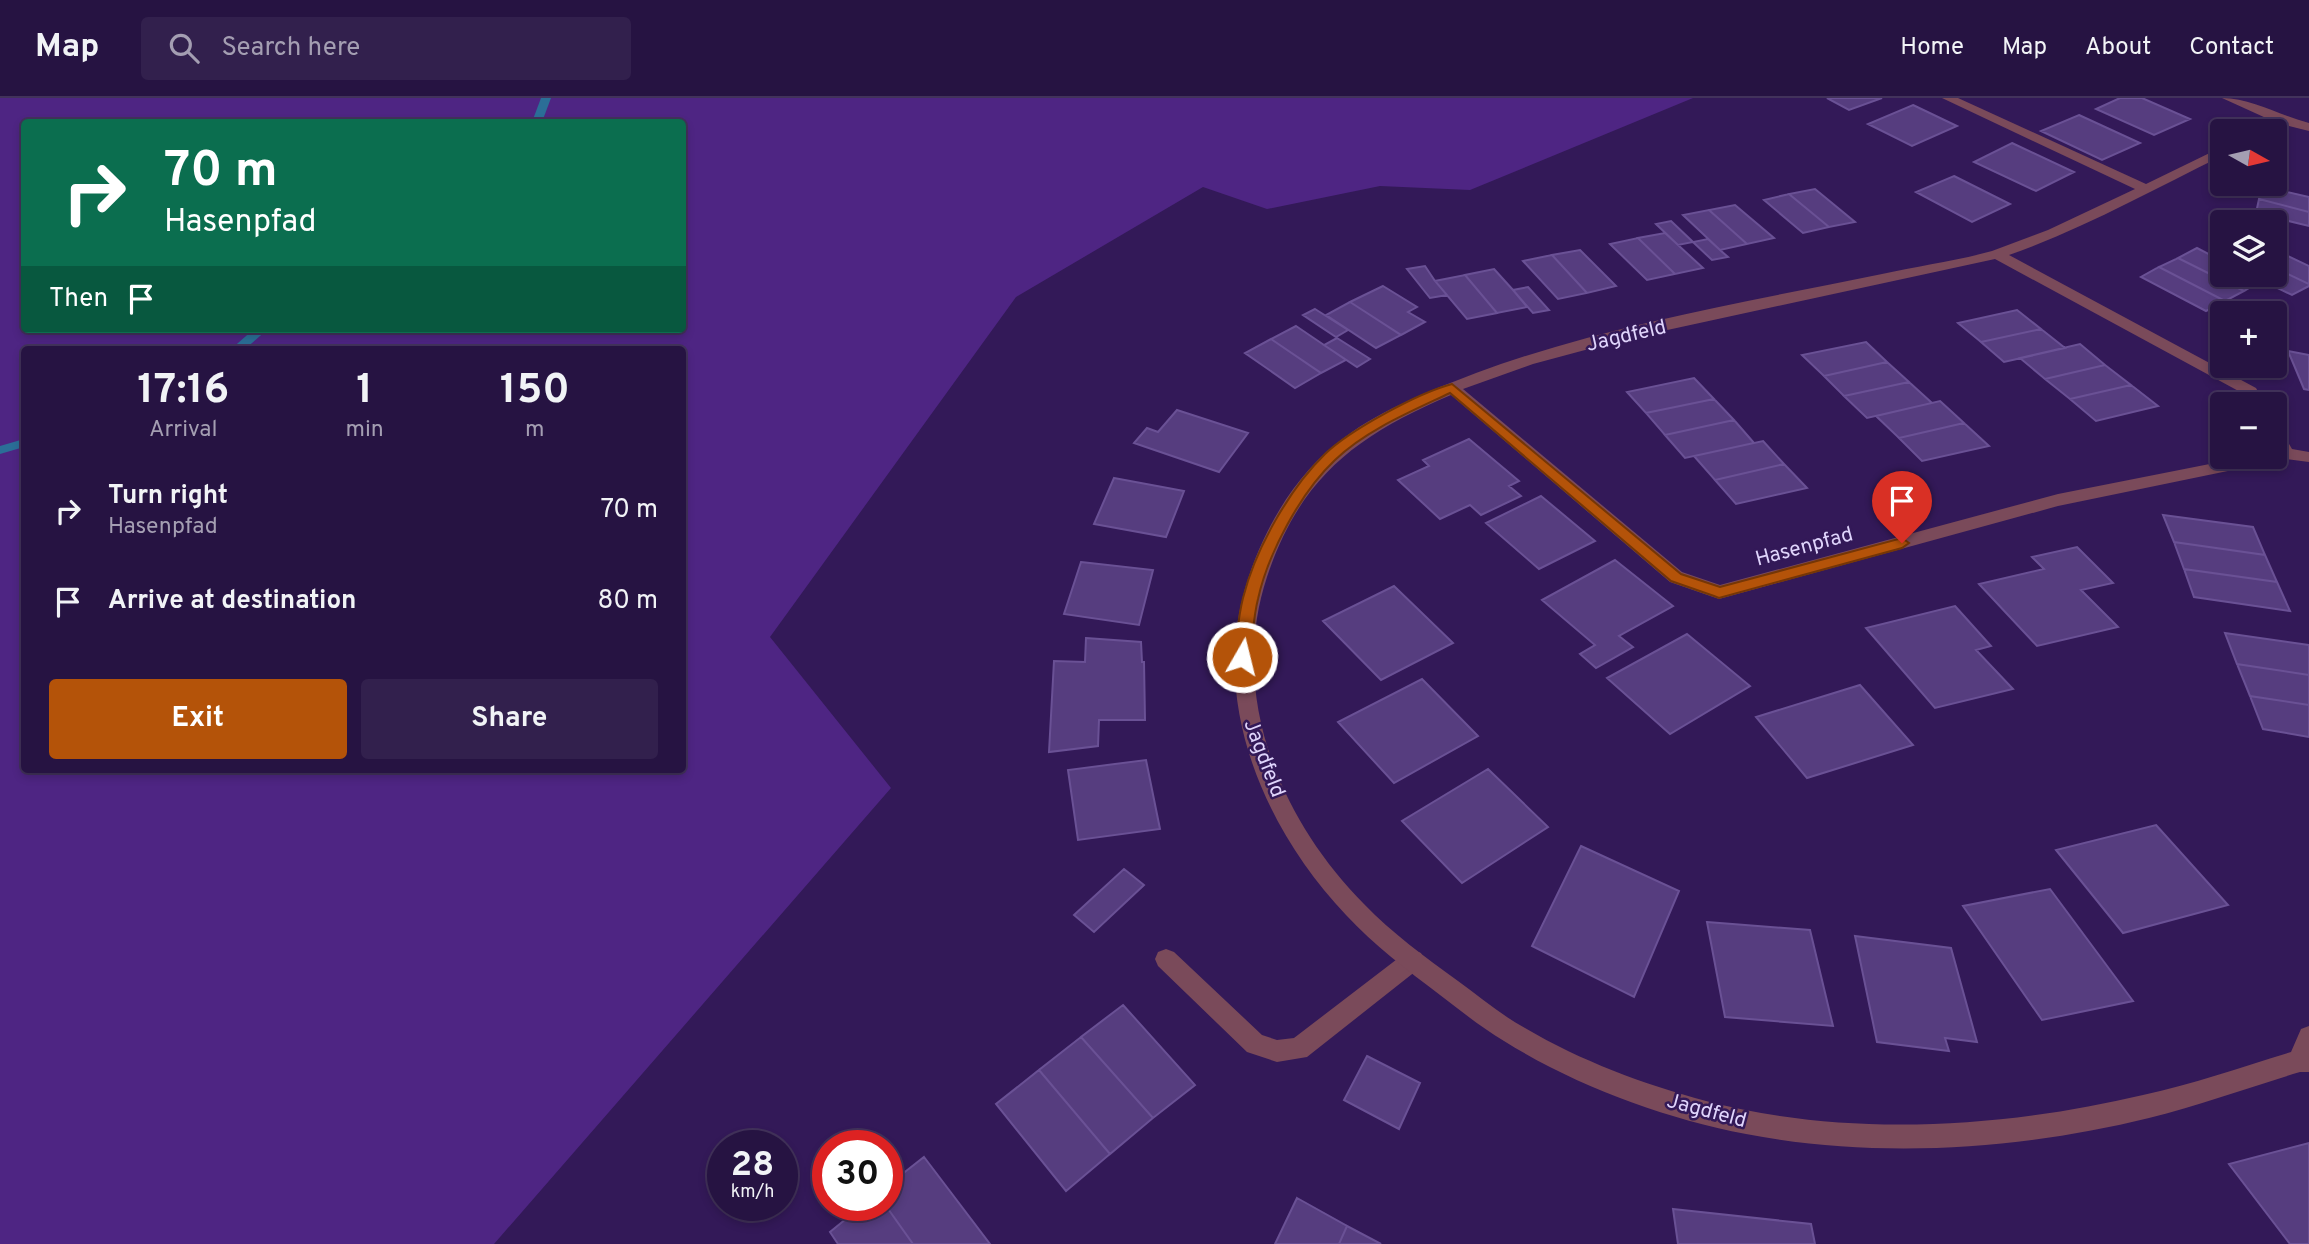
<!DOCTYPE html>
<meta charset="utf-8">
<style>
:root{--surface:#261342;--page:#32204d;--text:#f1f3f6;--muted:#a49eb2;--line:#42325b;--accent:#b45309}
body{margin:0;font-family:Overpass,sans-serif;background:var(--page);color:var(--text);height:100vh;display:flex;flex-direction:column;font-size:26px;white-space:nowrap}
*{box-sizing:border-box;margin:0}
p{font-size:23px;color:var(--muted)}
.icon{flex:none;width:38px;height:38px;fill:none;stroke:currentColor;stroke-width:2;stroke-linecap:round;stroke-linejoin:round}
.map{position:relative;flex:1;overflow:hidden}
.sheet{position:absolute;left:21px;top:248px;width:665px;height:427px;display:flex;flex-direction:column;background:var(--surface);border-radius:7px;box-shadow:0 4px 10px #0003,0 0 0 2px var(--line)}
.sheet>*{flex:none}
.guide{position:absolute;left:21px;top:21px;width:665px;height:214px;border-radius:7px;box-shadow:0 4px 10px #0003,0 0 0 2px var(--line);background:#0b6e4f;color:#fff;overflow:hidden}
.needle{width:46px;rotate:98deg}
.fabs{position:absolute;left:2210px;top:21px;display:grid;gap:14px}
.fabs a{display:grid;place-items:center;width:77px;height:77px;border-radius:7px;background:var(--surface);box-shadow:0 4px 10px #0003,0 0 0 2px var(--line);font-size:35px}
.speed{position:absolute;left:707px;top:1032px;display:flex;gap:14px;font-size:35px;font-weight:700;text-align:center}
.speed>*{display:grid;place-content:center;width:91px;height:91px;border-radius:50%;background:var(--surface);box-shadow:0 4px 10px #0003,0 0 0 2px var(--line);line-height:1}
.speed small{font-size:18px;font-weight:400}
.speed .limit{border:10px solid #d22;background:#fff;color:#111}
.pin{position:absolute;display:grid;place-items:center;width:60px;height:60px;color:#fff;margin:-72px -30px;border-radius:50% 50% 50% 0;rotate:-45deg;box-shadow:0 0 7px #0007}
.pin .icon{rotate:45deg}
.me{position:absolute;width:77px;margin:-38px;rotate:8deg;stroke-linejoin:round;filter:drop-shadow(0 0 5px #0008)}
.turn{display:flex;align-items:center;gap:24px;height:147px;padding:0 28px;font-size:32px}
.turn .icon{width:91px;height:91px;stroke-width:2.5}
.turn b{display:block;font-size:49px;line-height:60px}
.then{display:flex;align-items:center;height:66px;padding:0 28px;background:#0003;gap:14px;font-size:26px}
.eta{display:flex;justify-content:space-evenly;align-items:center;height:119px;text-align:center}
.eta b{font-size:42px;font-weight:700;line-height:49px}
.action{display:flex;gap:14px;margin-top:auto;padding:14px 28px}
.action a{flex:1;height:80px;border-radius:7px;background:var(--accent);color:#fff;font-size:28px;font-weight:700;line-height:80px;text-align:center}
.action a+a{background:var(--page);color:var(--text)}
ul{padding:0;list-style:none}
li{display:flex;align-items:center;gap:21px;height:91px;padding:0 28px}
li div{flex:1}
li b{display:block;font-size:26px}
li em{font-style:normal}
header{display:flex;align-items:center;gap:42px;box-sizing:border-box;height:98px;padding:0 35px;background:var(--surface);border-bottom:2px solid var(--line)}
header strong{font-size:33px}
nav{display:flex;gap:38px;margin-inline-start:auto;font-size:24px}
.search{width:490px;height:63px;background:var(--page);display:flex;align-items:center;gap:18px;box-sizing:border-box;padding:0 24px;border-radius:7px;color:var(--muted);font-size:26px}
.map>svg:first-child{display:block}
</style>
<header>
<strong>Map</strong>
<div class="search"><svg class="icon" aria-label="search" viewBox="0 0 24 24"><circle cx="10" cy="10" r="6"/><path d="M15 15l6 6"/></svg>Search here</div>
<nav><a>Home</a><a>Map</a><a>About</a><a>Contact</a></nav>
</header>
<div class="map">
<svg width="2309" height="1146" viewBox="0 0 2309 1146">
<rect width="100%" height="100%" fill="#331958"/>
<!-- green -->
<path fill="#4e2583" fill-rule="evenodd" d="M0 0H1693L1470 92 1380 88 1267 111 1203 89 1016 199 770 539 891 690 494 1146H0ZM682 24V231H24V24ZM24 252H682V672H24Z"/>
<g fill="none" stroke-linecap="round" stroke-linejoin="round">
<!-- stream -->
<path fill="#2b6e97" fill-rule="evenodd" d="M541 0H551L542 24H532Z
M254 231H268L244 252H230Z
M24 341V349L0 356V348Z"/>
</g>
<!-- building -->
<path fill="#563d7f" stroke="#6a5195" stroke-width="2" d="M1827 0H1882L1849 12Z
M2120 0H2142L2190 21 2154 37 2096 11Z
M1913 7 1957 28 1912 48 1868 26Z
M2079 17 2140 45 2102 62 2041 33Z
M2012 45 2074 74 2036 93 1974 64Z
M1954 78 2010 106 1972 124 1916 94Z
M2261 88 2309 99V114L2259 101Z
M1815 91 1855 124 1829 129 1789 96Z
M1789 96 1829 129 1803 135 1764 102Z
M2259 101 2309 114V128L2256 115Z
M1735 107 1774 140 1747 146 1709 112Z
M1709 112 1747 146 1720 152 1683 117Z
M1671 123 1693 144 1678 147 1656 126Z
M1665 135 1703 170 1675 176 1638 140Z
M1638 140 1675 176 1647 182 1610 146Z
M1708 141 1720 152 1728 159 1712 162 1693 144Z
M2197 150 2222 163V177H2251L2262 182 2244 193 2178 160Z
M1580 152 1616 188 1587 195 1552 157Z
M2275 152 2309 168V186L2275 170Z
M1552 157 1587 195 1558 201 1523 163Z
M2178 160 2244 193 2225 203 2159 169Z
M1425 168 1435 183 1447 197 1430 200 1407 171Z
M2159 169 2225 203 2206 213 2141 179Z
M2275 170 2309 186V188L2292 197 2251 177H2275Z
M1494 171 1513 192 1527 209 1497 215 1465 177Z
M1465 177 1497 215 1467 221 1435 183Z
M1383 188 1417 209 1408 214 1425 224 1401 237 1350 204Z
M1528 189 1549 212 1533 215 1513 192Z
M1350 204 1401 237 1376 250 1326 217Z
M1315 211 1348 232 1336 239 1303 217Z
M2017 212 2041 231 1981 244 1958 225Z
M1296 228 1324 247 1346 262 1321 275 1271 241Z
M2041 231 2065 250 2004 264 1981 244Z
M1337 240 1370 261 1357 269 1324 247Z
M1271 241 1321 275 1295 290 1245 255Z
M1866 244 1887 264 1824 278 1802 257Z
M2080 246 2105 267 2045 281 2020 260Z
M2288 253 2309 257V292L2304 291Z
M1887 264 1909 284 1844 298 1824 278Z
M2105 267 2131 287 2070 301 2045 281Z
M1694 280 1714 301 1646 315 1627 294Z
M1909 284 1932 305 1867 320 1844 298Z
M2131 287 2158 308 2096 323 2070 301Z
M1714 301 1734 322 1665 337 1646 315Z
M1940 303 1964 325 1899 340 1876 318Z
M1177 312 1248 335 1219 374 1134 345 1147 330 1158 334Z
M1734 322 1754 345 1685 360 1665 337Z
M1964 325 1989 348 1922 363 1899 340Z
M1469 341 1519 383 1509 388 1521 398 1481 417 1470 407 1440 421 1398 382 1429 368 1423 362Z
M1763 343 1784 366 1715 382 1694 358Z
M1784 366 1807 390 1736 406 1715 382Z
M1114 380 1184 393 1166 439 1094 426Z
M1541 398 1595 443 1539 471 1486 425Z
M2163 417 2253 429 2265 457 2174 444Z
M2174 444 2265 457 2277 484 2184 471Z
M2077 449 2113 485 2081 492 2118 529 2037 548 1979 486 2044 471 2032 459Z
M1615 462 1673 508 1619 538 1633 549 1596 570 1580 556 1595 547 1542 502Z
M1081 464 1153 472 1139 527 1064 516Z
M2184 471 2277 484 2290 513 2194 499Z
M1394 488 1453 545 1381 582 1323 523Z
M1955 508 1991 548 1976 552 2013 591 1935 610 1866 530Z
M2225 535 2309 547V577L2237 566Z
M1687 536 1750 588 1670 636 1607 580Z
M1086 540 1141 544 1142 564H1144L1145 622H1099L1098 648 1049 654 1054 563 1085 564Z
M2237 566 2309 577V607L2250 598Z
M1422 581 1478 638 1394 685 1338 624Z
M1860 587 1913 647 1807 680 1756 619Z
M2250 598 2309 607V639L2263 631Z
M1146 662 1160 731 1078 742 1068 672Z
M1488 671 1548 729 1462 785 1402 723Z
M2156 727 2228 807 2123 835 2056 752Z
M1581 748 1679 793 1634 899 1532 848Z
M1124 771 1144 787 1094 834 1074 817Z
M2050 791 2133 903 2042 922 1963 808Z
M1707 824 1810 832 1833 928 1725 919Z
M1855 838 1951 850 1977 944 1945 940 1949 953 1877 944Z
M1123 907 1195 987 1153 1020 1081 939Z
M1081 939 1153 1020 1110 1056 1039 972Z
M1367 958 1420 985 1399 1031 1344 1002Z
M1039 972 1110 1056 1066 1093 996 1006Z
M2309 1045V1146H2290L2229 1066Z
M924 1059 990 1146H913L886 1108 887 1088Z
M1297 1100 1347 1128 1339 1146H1275Z
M862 1108H886L913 1146H838L830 1134Z
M1673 1111 1811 1126 1815 1146H1678Z
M1347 1128 1381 1146H1339Z"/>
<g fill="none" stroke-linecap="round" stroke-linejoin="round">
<!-- service -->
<path fill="#7a4a5a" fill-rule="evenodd" d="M1166 851 1174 854 1262 937 1277 942 1294 940 1405 855 1413 852 1421 855 1424 862 1421 869 1307 959 1277 964 1247 954 1158 868 1155 861 1158 854Z"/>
<!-- minor -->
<path fill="#7a4a5a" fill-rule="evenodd" d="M1942 0H1958L2146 86 2222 49V58C2152 92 2083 131 2009 157L2256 290 2265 306H2249L2244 296 1995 161 1626 241 1533 266 1463 291 1682 474 1720 487 2058 396 2245 359H2275V331L2281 332 2292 351 2309 354V364L2286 361 2058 408 1719 501 1670 484 1451 297C1357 337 1300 379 1267 479 1228 597 1280 721 1364 806 1392 835 1425 859 1458 883 1480 899 1501 917 1525 930 1581 963 1643 986 1706 1003 1846 1040 2003 1030 2143 997 2193 986 2242 969 2291 954L2301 931 2309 928V974H2300C2250 989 2200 1007 2149 1020 2019 1052 1877 1061 1746 1036 1663 1020 1576 988 1504 943 1482 930 1461 913 1440 897 1407 872 1374 847 1346 817 1267 734 1213 612 1243 498 1259 438 1294 375 1345 339 1384 310 1432 292 1476 275 1606 227 1746 204 1882 176 1918 168 1956 163 1992 153L2048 132 2135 91Z
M2222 0C2252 0 2280 18 2309 25V33L2277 25Z"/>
</g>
<!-- route -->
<path fill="#b45309" stroke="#753606" stroke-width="2" d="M1452 286 1681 476 1720 489 1902 440 1909 445 1902 450 1719 500 1714 498 1671 483 1450 295C1412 313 1366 332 1335 362 1301 394 1268 455 1258 501 1253 520 1253 540 1250 559L1242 565 1237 563 1234 559C1237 540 1238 519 1243 500 1255 452 1289 391 1325 356 1350 332 1418 295 1452 286Z"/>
<g text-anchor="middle" stroke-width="5" stroke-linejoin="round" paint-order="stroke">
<!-- street labels -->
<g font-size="21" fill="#dfd4fb" stroke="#331958">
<text transform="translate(1626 237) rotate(-13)" y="7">Jagdfeld</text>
<text transform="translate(1804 448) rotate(-15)" y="7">Hasenpfad</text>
<text transform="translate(1265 660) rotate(69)" y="7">Jagdfeld</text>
<text transform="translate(1707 1012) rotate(15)" y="7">Jagdfeld</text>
</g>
</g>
</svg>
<div class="fabs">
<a><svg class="needle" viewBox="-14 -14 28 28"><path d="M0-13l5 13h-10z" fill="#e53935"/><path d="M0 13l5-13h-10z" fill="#a49eb2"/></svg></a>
<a><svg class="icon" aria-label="layers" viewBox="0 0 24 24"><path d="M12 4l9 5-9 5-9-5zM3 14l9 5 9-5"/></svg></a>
<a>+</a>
<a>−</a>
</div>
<div class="speed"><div>28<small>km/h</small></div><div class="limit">30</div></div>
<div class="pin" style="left:1902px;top:445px;background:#d93025"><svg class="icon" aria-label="arrive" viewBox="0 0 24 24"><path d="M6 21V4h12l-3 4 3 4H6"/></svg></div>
<svg class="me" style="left:1242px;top:559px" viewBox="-20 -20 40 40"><circle r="17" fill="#b45309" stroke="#fff" stroke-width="3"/><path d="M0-11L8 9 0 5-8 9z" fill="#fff"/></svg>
<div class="guide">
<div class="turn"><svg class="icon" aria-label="right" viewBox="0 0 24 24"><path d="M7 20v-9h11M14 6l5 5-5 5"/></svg><div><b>70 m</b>Hasenpfad</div></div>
<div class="then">Then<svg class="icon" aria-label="arrive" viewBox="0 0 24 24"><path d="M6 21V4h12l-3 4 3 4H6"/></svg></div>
</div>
<section class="sheet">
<div class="eta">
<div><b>17:16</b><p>Arrival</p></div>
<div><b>1</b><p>min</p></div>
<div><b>150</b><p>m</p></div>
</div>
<ul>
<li><svg class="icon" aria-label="right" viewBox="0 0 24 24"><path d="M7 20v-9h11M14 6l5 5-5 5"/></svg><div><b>Turn right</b><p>Hasenpfad</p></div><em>70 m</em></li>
<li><svg class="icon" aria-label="arrive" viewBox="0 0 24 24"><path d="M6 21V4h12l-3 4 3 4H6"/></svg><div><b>Arrive at destination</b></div><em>80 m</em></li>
</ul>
<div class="action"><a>Exit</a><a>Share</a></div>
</section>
</div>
